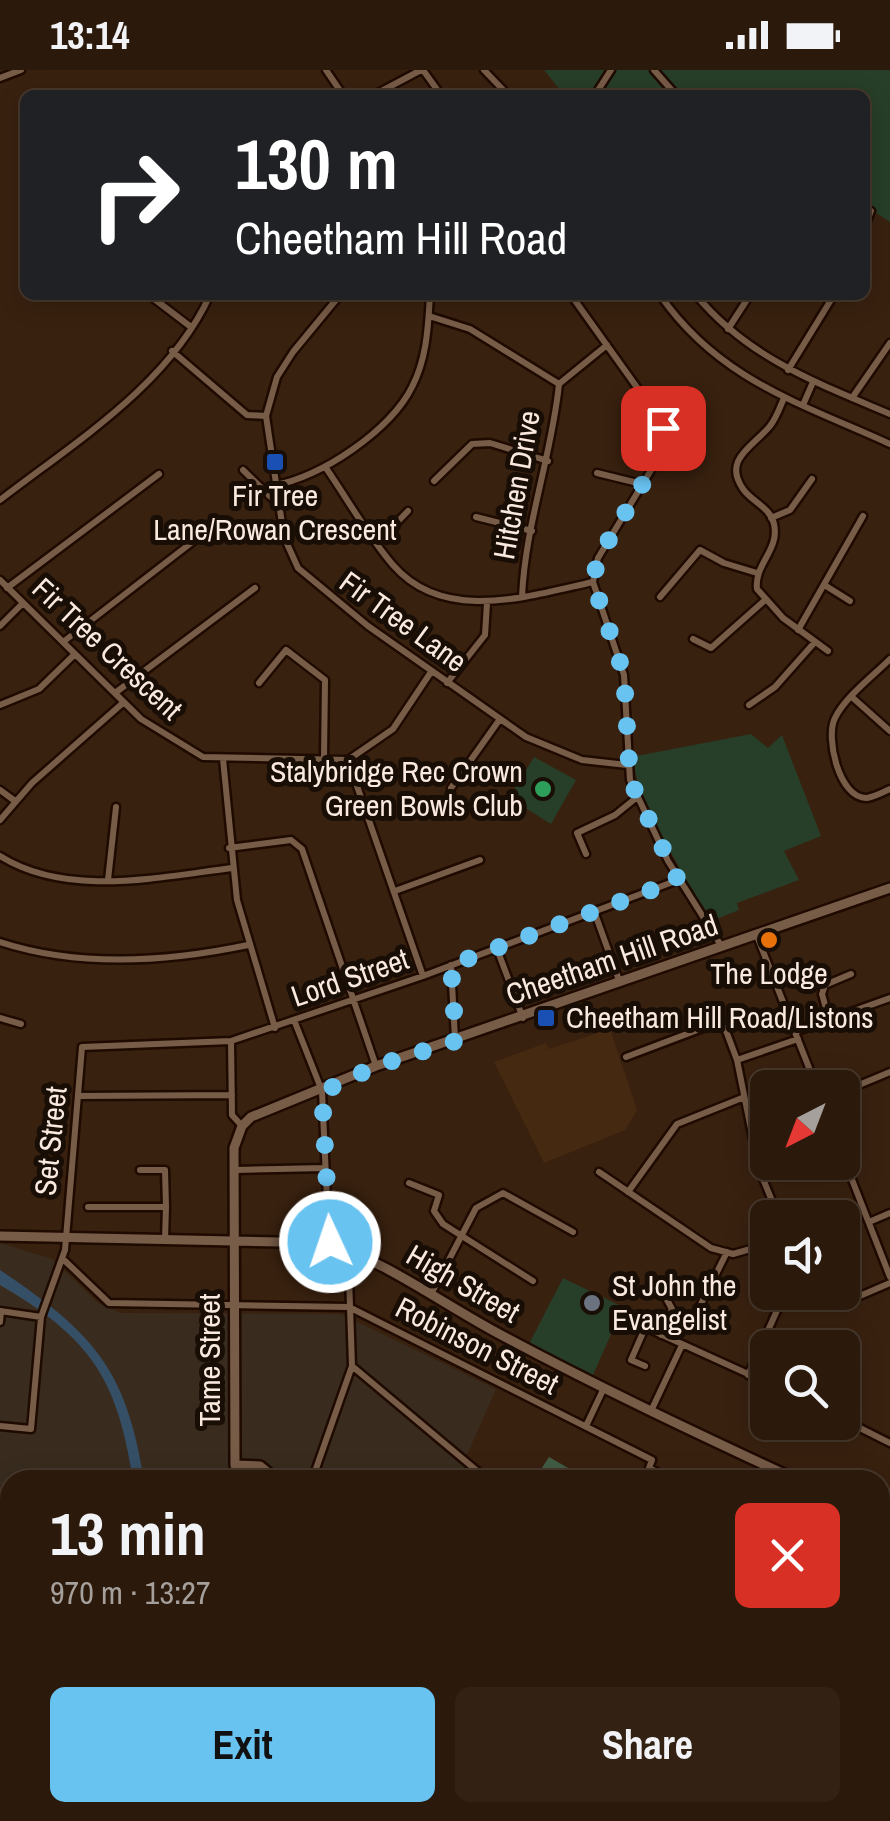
<!DOCTYPE html>
<meta charset="utf-8">
<style>
:root{--surface:#2b190b;--page:#332214;--text:#f1f3f6;--muted:#a6a09d;--line:#47382c;--accent:#69c3f1}
body{margin:0;font-family:"Archivo Narrow",sans-serif;background:var(--page);color:var(--text);height:100vh;display:flex;flex-direction:column;font-size:38px;white-space:nowrap}
*{box-sizing:border-box;margin:0}
p{font-size:32px;color:var(--muted)}
.icon{flex:none;width:55px;height:55px;fill:none;stroke:currentColor;stroke-width:2;stroke-linecap:round;stroke-linejoin:round}
.map{position:relative;flex:1;overflow:hidden}
.side{position:absolute;left:0px;top:1400px;width:890px;height:352px;display:flex;flex-direction:column;background:var(--surface);border-radius:30px 30px 0 0;box-shadow:0 5px 25px #0003,0 0 0 2px var(--line)}
.side>*{flex:none}
.top-card{position:absolute;left:20px;top:20px;width:850px;height:210px;border-radius:15px;box-shadow:0 5px 25px #0003,0 0 0 2px var(--line);background:#202124;color:#fff;overflow:hidden}
.needle{width:65px;rotate:222deg}
.fabs{position:absolute;left:750px;top:1000px;display:grid;gap:20px}
.fabs a{display:grid;place-items:center;width:110px;height:110px;border-radius:15px;background:var(--surface);box-shadow:0 5px 25px #0003,0 0 0 2px var(--line);font-size:50px}
.pin{position:absolute;display:grid;place-items:center;width:85px;height:85px;color:#fff;margin:-42px;border-radius:20px;box-shadow:0 5px 15px #0006}
.me{position:absolute;width:110px;margin:-55px;rotate:357deg;stroke-linejoin:round;filter:drop-shadow(0 0 8px #0008)}
.turn{display:flex;align-items:center;gap:35px;height:210px;padding:0 50px;font-size:45px}
.turn .icon{width:130px;height:130px;stroke-width:2.5}
.turn b{display:block;font-size:70px;line-height:85px}
.round{display:grid;place-items:center;flex:none;width:105px;height:105px;border-radius:15px;background:var(--page)}
.overview{display:flex;align-items:center;justify-content:space-between;height:170px;padding:0 50px}
h1{font-size:60px;font-weight:700;line-height:75px}
.cta{display:flex;gap:20px;margin-top:auto;padding:20px 50px}
.cta a{flex:1;height:115px;border-radius:15px;background:var(--accent);color:#111;font-size:40px;font-weight:700;line-height:115px;text-align:center}
.cta a+a{background:var(--page);color:var(--text)}
.status{display:flex;justify-content:space-between;align-items:center;height:70px;padding:0 50px;background:var(--surface);direction:ltr}
.status svg{height:28px;fill:currentColor}
.map>svg:first-child{display:block}
</style>
<div class="status"><b>13:14</b><svg viewBox="0 0 49 12"><path d="M0 12V9h3v3zM5 12V6h3v6zM10 12V3h3v9zM15 12V0h3v12zM26 1h20v11H26zM47 4h2v5h-2z"/></svg></div>
<div class="map">
<svg width="890" height="1751" viewBox="0 0 890 1751">
<rect width="100%" height="100%" fill="#39210f"/>
<!-- built -->
<path fill="#462911" d="M610 959 637 1040 625 1060 544 1093 494 992 546 973 549 979Z"/>
<!-- industrial -->
<path fill="#392c1f" d="M0 1173 52 1189 98 1233 121 1243 341 1244 496 1319 463 1394 479 1410H10V1742H490L495 1751H0Z"/>
<!-- green -->
<path fill="#273e28" d="M544 0H890V152L865 136V25H564Z
M751 664 768 678 782 665 821 766 784 781 799 810 737 833 739 840 709 852 644 733 631 687Z
M534 687 576 710 551 754 509 728Z
M563 1208 623 1237 593 1305 529 1274Z"/>
<!-- forest -->
<path fill="#435d45" d="M549 1387 589 1410H534Z
M805 1742 812 1746 811 1751H696L716 1743Z"/>
<!-- water -->
<path fill="#354f66" d="M0 1200C92 1262 126 1297 144 1410H133C117 1307 90 1268 0 1215Z"/>
<g fill="none" stroke-linecap="round" stroke-linejoin="round">
<!-- street casing -->
<g stroke="#1f0a00" stroke-width="11">
<path id="street" d="M326 0 343 25
M423 0 441 25
M484 0 508 25
M654 0 676 25
M0 8 21 0
M374 25 421 0
M595 25 611 0
M865 156 871 141
M149 225 191 257
M340 225 293 282 277 307 266 346 284 467 298 498 368 556 526 667 582 690 627 695
M571 225 656 344 668 372 598 488 593 512 624 605 630 710 668 791 722 877
M660 225C719 310 800 333 890 374
M696 225C748 288 817 313 890 344
M429 246 470 259 559 314
M728 259 750 225
M172 281 247 345 266 346
M788 300 834 225
M784 328C780 337 776 349 770 356 754 376 722 389 743 419 752 432 770 437 774 454 780 480 754 494 757 519L783 548 828 581
M852 328 890 273
M803 335 813 312
M326 398C348 430 368 466 393 495 444 554 529 526 593 512
M243 400 278 434
M597 403 642 414
M434 411 472 374 490 373 548 391
M275 415C320 408 391 360 412 317 427 288 428 257 430 225
M0 430C75 372 169 315 210 225
M476 447 532 461
M771 448 790 440 812 409
M378 472 408 441
M0 510 141 649 203 687 348 690 393 659 431 602
M826 516 850 531
M7 518 159 404
M522 527C525 455 552 385 559 314L607 275
M660 527 700 480 724 493 757 503
M0 556 23 533
M798 560 863 446
M693 569 711 578 764 531
M63 572 213 456
M890 589C873 606 845 627 835 648 825 667 839 729 867 728 874 727 884 722 890 719
M259 613 286 580 325 610 324 688
M447 613 485 565 487 533
M115 623 255 518
M853 628 890 661
M0 635 39 619 75 584
M749 635 775 617 814 573
M223 689 237 830 275 958
M348 690 423 906
M451 718 500 649
M0 720 15 731
M0 750 32 713 124 632
M229 778 291 770 302 779 376 996
M586 784 577 763 615 745 636 728
M0 786C67 828 159 807 232 798
M108 810 116 737
M395 821 480 790
M594 841 620 913
M757 866 817 1018
M0 872C80 898 167 892 248 875
M497 879 523 948
M451 895 455 969
M0 948 21 954
M829 949 822 924 825 915 851 904
M294 950 322 1021 329 1173
M795 962 890 928
M231 971 232 1045 242 1056
M626 987 708 956 725 958 737 990 759 1099 779 1148
M737 990 798 969
M842 1022 890 1002
M78 1026 232 1025
M842 1084 890 1207
M235 1100 325 1098
M599 1102 711 1178 733 1184 768 1174
M409 1113 439 1125 434 1141 443 1154 533 1211
M628 1122 677 1054 742 1028
M88 1137H166L165 1100H140
M869 1152 890 1143
M165 1169 166 1137
M63 1189 109 1233 349 1237 652 1390 649 1398 672 1410
M839 1222 855 1228 890 1213
M431 1224 476 1138 503 1123 573 1162
M700 1236 727 1182
M0 1241 41 1247
M625 1248 768 1313
M0 1252 1 1241
M645 1258 631 1290 645 1296
M661 1265 672 1239 666 1228 670 1215
M841 1278 846 1265
M352 1296 488 1410
M748 1305 779 1236
M651 1341 682 1275
M842 1349 890 1373
M0 1356 31 1359 41 1247 65 1180 82 977 231 971 423 906 678 810
M586 1356 603 1320
M235 1395 236 1410
M312 1410 352 1296 349 1207 360 1184
M880 1583 890 1575
M880 1653 888 1639
M251 1742 252 1751
M871 1742 876 1751
M688 1751 704 1742"/>
</g>
<!-- secondary casing -->
<g stroke="#1f0a00" stroke-width="14">
<path id="secondary" d="M0 1166 329 1173C390 1194 446 1236 503 1266 600 1318 698 1364 797 1410
M277 1410 260 1396 235 1395 234 1078 242 1056 251 1047 376 996 890 818
M880 1448 890 1453
M880 1551 890 1555
M503 1742 507 1751
M342 1751 351 1742"/>
</g>
<!-- street -->
<use href="#street" stroke="#775c48" stroke-width="6"/>
<!-- secondary -->
<use href="#secondary" stroke="#775c48" stroke-width="9"/>
</g>
<g fill="none" stroke-linecap="round" stroke-linejoin="round">
<!-- route -->
<path stroke="#69c3f1" stroke-width="18" stroke-dasharray="0 32.4" d="M330 1172 322 1022 376 996 456 971 451 895 678 810 630 710 624 604 593 512 598 488 668 372 663 358"/>
</g>
<!-- markers -->
<g fill="#1a4fb4" stroke="#180e06" stroke-width="4">
<rect x="265" y="382" width="20" height="20" rx="5"/>
<rect x="536" y="938" width="20" height="20" rx="5"/>
</g>
<circle fill="#2e9e5b" stroke="#180e06" stroke-width="4" cx="543" cy="719" r="10"/>
<circle fill="#e8710a" stroke="#180e06" stroke-width="4" cx="769" cy="870" r="10"/>
<circle fill="#6b7280" stroke="#180e06" stroke-width="4" cx="592" cy="1233" r="10"/>
<g text-anchor="middle" stroke-width="10" stroke-linejoin="round" paint-order="stroke">
<!-- street labels -->
<g font-size="30" fill="#fae9de" stroke="#180e06">
<text transform="translate(517 415) rotate(-80)" y="10">Hitchen Drive</text>
<text transform="translate(403 552) rotate(36)" y="10">Fir Tree Lane</text>
<text transform="translate(107 579) rotate(43)" y="10">Fir Tree Crescent</text>
<text transform="translate(612 890) rotate(-19)" y="10">Cheetham Hill Road</text>
<text transform="translate(350 908) rotate(-19)" y="10">Lord Street</text>
<text transform="translate(51 1071) rotate(-84)" y="10">Set Street</text>
<text transform="translate(463 1214) rotate(30)" y="10">High Street</text>
<text transform="translate(477 1276) rotate(27)" y="10">Robinson Street</text>
<text transform="translate(210 1290) rotate(-90)" y="10">Tame Street</text>
</g>
<!-- poi labels -->
<g font-size="30" fill="#fae9de" stroke="#180e06">
<text x="275" y="436">Fir Tree<tspan x="275" dy="34">Lane/Rowan Crescent</tspan></text>
<text x="523" y="712" text-anchor="end">Stalybridge Rec Crown<tspan x="523" dy="34">Green Bowls Club</tspan></text>
<text x="769" y="914">The Lodge</text>
<text x="566" y="958" text-anchor="start">Cheetham Hill Road/Listons</text>
<text x="612" y="1226" text-anchor="start">St John the<tspan x="612" dy="34">Evangelist</tspan></text>
</g>
</g>
</svg>
<div class="fabs">
<a><svg class="needle" viewBox="-14 -14 28 28"><path d="M0-13l5 13h-10z" fill="#e53935"/><path d="M0 13l5-13h-10z" fill="#a6a09d"/></svg></a>
<a><svg class="icon" aria-label="sound" viewBox="0 0 24 24"><path d="M4 9h4l5-4v14l-5-4H4zM17 9q2 3 0 6"/></svg></a>
<a><svg class="icon" aria-label="search" viewBox="0 0 24 24"><circle cx="10" cy="10" r="6"/><path d="M15 15l6 6"/></svg></a>
</div>
<div class="pin" style="left:663px;top:358px;background:#d93025"><svg class="icon" aria-label="arrive" viewBox="0 0 24 24"><path d="M6 21V4h12l-3 4 3 4H6"/></svg></div>
<svg class="me" style="left:330px;top:1172px" viewBox="-20 -20 40 40"><circle r="17" fill="#69c3f1" stroke="#fff" stroke-width="3"/><path d="M0-11L8 9 0 5-8 9z" fill="#fff"/></svg>
<div class="top-card">
<div class="turn"><svg class="icon" aria-label="right" viewBox="0 0 24 24"><path d="M7 20v-9h11M14 6l5 5-5 5"/></svg><div><b>130 m</b>Cheetham Hill Road</div></div>
</div>
<section class="side">
<div class="overview"><div><h1>13 min</h1><p>970 m · 13:27</p></div><a class="round" style="background:#d93025;color:#fff"><svg class="icon" aria-label="close" viewBox="0 0 24 24"><path d="M6 6l12 12M18 6L6 18"/></svg></a></div>
<div class="cta"><a>Exit</a><a>Share</a></div>
</section>
</div>
